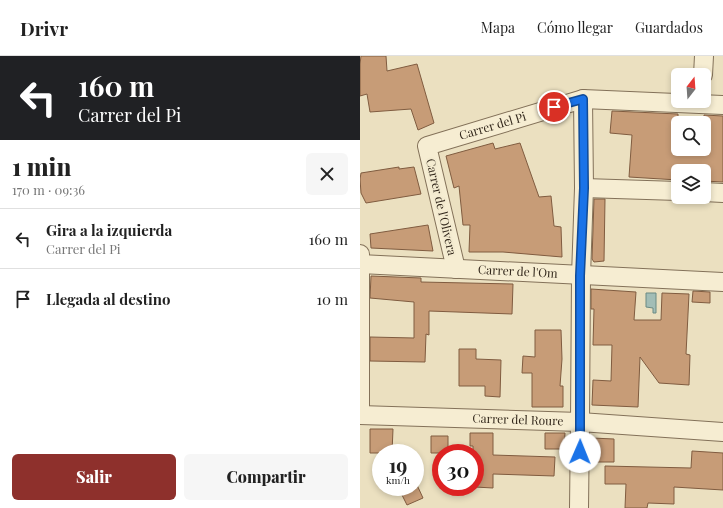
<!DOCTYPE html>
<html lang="es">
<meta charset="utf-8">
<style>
:root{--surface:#fff;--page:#f6f6f6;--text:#222;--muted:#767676;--line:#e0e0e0;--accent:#8e302c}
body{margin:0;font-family:"Playfair Display",serif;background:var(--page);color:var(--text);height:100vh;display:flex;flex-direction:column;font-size:15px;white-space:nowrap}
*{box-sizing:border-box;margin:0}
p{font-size:13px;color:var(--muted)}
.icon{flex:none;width:22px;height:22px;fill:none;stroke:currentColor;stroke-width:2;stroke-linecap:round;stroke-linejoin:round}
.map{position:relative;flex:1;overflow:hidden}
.drawer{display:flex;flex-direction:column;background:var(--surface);width:360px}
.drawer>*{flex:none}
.banner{background:#202124;color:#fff;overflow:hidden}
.needle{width:26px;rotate:17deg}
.controls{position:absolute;left:311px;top:12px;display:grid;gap:8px}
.controls a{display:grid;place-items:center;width:40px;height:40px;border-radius:6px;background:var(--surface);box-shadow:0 2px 6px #0003;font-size:20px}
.speed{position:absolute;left:12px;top:388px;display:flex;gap:8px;font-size:20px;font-weight:700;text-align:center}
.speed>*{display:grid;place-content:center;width:52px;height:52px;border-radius:50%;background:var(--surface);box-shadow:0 2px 6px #0003;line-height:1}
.speed small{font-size:10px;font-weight:400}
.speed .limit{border:6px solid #d22;background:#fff;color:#111}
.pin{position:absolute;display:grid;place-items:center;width:34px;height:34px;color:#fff;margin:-17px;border:2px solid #fff;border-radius:50%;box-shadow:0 1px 4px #0007}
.me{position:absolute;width:44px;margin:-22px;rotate:1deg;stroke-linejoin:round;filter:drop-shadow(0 0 3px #0008)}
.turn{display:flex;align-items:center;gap:14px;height:84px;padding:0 12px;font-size:18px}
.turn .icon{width:52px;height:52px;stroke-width:2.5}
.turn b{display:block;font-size:28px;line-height:34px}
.round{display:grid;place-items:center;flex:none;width:42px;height:42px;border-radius:6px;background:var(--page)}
.headline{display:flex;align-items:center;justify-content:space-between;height:68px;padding:0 12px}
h1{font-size:24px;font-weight:800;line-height:30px}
.action{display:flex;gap:8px;margin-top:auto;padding:8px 12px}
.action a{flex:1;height:46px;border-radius:6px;background:var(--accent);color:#fff;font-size:16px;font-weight:800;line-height:46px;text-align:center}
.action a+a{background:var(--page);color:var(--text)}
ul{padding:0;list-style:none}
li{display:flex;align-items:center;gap:12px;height:60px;padding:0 12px;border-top:1px solid var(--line)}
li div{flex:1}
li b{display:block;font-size:15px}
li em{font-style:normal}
header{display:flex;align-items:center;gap:24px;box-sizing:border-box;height:56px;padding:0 20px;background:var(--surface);border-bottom:1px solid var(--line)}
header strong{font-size:19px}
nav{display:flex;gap:22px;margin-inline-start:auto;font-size:14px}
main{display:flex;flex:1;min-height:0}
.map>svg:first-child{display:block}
</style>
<header>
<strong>Drivr</strong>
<nav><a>Mapa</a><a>Cómo llegar</a><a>Guardados</a></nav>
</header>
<main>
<section class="drawer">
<div class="banner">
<div class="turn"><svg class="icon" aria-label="left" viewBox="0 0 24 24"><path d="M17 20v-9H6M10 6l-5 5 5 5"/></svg><div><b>160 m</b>Carrer del Pi</div></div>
</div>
<div class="headline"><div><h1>1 min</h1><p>170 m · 09:36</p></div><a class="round"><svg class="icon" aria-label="close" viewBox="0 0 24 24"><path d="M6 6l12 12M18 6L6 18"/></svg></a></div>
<ul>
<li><svg class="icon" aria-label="left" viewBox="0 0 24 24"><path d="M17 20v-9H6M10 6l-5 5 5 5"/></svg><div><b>Gira a la izquierda</b><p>Carrer del Pi</p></div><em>160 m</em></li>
<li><svg class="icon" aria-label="arrive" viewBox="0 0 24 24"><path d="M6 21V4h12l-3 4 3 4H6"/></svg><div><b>Llegada al destino</b></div><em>10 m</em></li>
</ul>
<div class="action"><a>Salir</a><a>Compartir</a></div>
</section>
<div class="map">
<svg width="363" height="452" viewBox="0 0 363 452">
<rect width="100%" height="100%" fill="#ebe0c0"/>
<!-- water -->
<path fill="#a2bdb6" stroke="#6a8a83" d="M286 237H296V257H293V252L286 251Z"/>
<!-- building -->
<path fill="#c79c77" stroke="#805c40" d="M1 0H26L27 15 57 8 74 67 58 74 51 53 10 56 7 38 0 40V8Z
M252 55 318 58V95L344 97V59L363 60V126L344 125V115H318V124L269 121 272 79 250 77Z
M133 87 135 93 160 87 179 141 191 140 194 170 201 171 202 201 143 196H109L110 169H103L99 130 94 132 86 100Z
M39 111V113L54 111 61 138 6 147 1 137 0 123 1 117Z
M234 143H245L244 205 234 206 232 203Z
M68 169 73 195 11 192 10 178Z
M11 220 61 222V226L153 228 152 258 69 255V279L66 278 65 306 10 305V281L54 282V246L10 242Z
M231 233 276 236 274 264H301L302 237 329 238 326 298 330 299 329 329 299 327 280 301 278 351 232 349 233 324 251 325 252 289H233L234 253H231Z
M333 235 350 236V247L332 246Z
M175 274H201L202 303 200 330H203V351H172V317H162L163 300 175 301Z
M99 293H116V303L141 304 140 341 125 340V330H99Z
M10 373H33L32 397H10Z
M110 377H133V399L195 401 194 420 133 418V432L115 431V397H113V390H110Z
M185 377H205L204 393H185Z
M71 380H88V397H71Z
M232 382 254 383V406H232Z
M332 395 363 397V434L314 431V448L288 447 287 452H265L266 428H245V410L331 412Z
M57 429 63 442 47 449 41 437Z"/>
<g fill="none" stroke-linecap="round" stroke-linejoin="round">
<!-- street casing -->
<g stroke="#837159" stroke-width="20">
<g id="street">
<path d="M343 19 344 0"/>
<path d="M224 132 318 135"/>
<path d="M344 136 363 137"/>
<path d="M0 198V359"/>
<path id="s1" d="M0 208 363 226"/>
<path id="s2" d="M96 213 67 90 223 43 363 49"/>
<path id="s3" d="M0 359 220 366 363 376"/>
<path d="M219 452 220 366 221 220 224 132 223 43"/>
</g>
</g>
<!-- street -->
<use href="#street" stroke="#f6edd2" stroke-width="18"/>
</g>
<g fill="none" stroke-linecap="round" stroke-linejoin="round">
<!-- route casing -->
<g stroke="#114b97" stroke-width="10">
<path id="route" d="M194 51 223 43 224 132 220 220V396"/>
</g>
<!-- route -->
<use href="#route" stroke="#1a73e8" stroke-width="7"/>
</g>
<g text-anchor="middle" stroke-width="4" stroke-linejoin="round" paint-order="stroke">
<!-- street labels -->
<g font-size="12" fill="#33281c" stroke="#f3eacf">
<text dy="4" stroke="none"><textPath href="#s2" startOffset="195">Carrer del Pi</textPath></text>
<text transform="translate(81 151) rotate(77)" y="4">Carrer de l'Olivera</text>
<text dy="4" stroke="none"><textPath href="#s1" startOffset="158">Carrer de l'Om</textPath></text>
<text dy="4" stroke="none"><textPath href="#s3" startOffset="158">Carrer del Roure</textPath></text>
</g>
</g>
</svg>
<div class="controls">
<a><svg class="needle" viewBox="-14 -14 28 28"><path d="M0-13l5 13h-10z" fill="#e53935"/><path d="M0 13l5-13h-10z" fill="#767676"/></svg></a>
<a><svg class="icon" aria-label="search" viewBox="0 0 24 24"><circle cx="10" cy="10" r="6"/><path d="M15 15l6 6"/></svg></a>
<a><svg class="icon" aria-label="layers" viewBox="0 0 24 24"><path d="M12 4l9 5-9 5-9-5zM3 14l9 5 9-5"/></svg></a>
</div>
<div class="speed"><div>19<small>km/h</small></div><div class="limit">30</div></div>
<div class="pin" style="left:194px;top:51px;background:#d93025"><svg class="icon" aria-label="arrive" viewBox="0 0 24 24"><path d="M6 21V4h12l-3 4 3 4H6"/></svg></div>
<svg class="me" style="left:220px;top:396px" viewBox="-20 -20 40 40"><circle r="19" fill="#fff"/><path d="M0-13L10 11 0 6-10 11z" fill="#1a73e8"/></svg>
</div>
</main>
